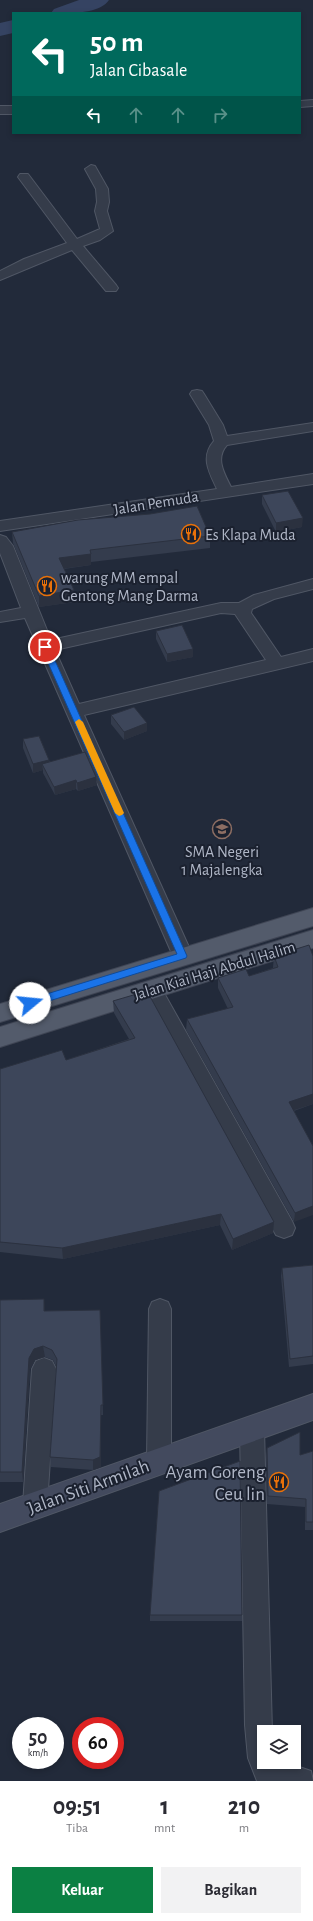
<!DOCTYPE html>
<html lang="id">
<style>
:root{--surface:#fff;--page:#f2f2f3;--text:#2b2b33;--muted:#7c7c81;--accent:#0b8043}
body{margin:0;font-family:"Alegreya Sans",sans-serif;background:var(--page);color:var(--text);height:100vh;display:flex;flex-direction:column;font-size:15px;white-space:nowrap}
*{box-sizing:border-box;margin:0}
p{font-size:13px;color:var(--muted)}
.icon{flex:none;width:22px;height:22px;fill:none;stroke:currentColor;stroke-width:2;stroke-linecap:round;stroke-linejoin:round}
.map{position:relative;height:1781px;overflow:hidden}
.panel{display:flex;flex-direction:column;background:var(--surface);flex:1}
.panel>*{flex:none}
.top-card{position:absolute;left:12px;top:12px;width:289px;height:122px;border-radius:0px;box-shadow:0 2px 6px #0003;background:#00695c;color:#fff;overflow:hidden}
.buttons{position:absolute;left:257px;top:1725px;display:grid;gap:8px}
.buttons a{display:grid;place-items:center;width:44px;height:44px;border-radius:0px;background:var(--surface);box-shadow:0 2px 6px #0003;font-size:20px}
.speed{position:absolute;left:12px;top:1717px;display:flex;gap:8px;font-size:20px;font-weight:700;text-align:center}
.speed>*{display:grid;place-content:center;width:52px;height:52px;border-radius:50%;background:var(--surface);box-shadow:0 2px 6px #0003;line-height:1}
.speed small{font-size:10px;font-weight:400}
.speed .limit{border:6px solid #d22;background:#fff;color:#111}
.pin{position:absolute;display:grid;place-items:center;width:34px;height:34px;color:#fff;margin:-17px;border:2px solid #fff;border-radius:50%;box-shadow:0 1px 4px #0007}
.me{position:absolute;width:44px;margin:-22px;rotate:73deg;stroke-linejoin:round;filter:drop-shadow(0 0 3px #0008)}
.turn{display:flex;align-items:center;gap:14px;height:84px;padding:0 12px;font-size:18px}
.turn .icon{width:52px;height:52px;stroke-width:2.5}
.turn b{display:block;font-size:28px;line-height:34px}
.lanes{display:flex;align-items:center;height:38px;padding:0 12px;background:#0003;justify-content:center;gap:20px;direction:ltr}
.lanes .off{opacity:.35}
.eta{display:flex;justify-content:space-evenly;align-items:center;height:68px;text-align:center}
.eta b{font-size:24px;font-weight:600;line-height:28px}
.cta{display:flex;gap:8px;margin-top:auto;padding:8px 12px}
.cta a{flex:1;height:46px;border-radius:0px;background:var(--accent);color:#fff;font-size:16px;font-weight:600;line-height:46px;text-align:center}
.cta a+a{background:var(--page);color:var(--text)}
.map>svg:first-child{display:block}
</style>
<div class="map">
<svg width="313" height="1781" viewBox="0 0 313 1781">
<rect width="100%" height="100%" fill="#222a3a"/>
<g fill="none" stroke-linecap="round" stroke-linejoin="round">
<!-- river -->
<path fill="#354362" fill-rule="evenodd" d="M79 0H109C99 15 67 13 51 13L54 9Z
M13 20V33L0 36V23Z"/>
<!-- minor casing -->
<g stroke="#505765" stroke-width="2">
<path id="minor" d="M313 100V106L300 107V101Z
M0 106H13V114H0Z
M91 165 95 166 108 189 109 202 107 211 113 231 100 240 83 246 116 285 118 288 116 291H106L72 250 0 280V271L24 259 67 243 18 177 20 174H28L77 239 100 229 95 211 97 202 96 189 85 169Z
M197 390 202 391 204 394 223 425 227 436 313 423V431L227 445C215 458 224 473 231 487L313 474V484L0 531V521L217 489C209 472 200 457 214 441L209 425 190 394 192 391Z
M0 535 6 537 13 546 51 640 221 603H239L254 595 313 579V589L274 599 252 609 251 613 281 657 313 649V661L84 715 193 956 190 961 183 964 176 961 173 956 25 618 0 622V612L21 608 0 553ZM221 613 235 614 266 660 79 704 55 650Z
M152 982 159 984 292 1221 295 1228 292 1235 284 1238 276 1235 142 990 145 984Z
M160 1299 168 1302 171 1309V1460L168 1468 159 1472 150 1468 147 1460 149 1309 152 1302Z
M44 1358 52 1361 56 1369 47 1505 44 1514 35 1517 26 1514 23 1505 32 1369 36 1361Z
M252 1418 260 1421 264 1429 272 1732H264V1762C279 1762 296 1765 311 1771L313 1781H257L248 1758 245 1725 240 1429 244 1421Z"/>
</g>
<!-- secondary casing -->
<g stroke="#505765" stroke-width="2">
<path id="secondary" d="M313 1394V1420L0 1532V1504Z"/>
</g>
<!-- primary casing -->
<g stroke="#3f4554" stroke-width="2">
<path id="primary" d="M313 908V926L0 1022V1004Z
M313 930V948L0 1047V1027Z"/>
</g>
<!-- minor -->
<use href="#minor" fill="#353c4a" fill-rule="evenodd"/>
<!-- secondary -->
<use href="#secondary" fill="#434a5e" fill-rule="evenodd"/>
<!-- primary -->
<use href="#primary" fill="#535b6b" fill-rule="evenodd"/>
</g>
<!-- wall -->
<path fill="#343c4d" d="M262 495 302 527 276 532 262 504Z
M12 532 210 536V548L91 562V565L64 569 74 602 39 607 13 543Z
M156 631 193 649V657L167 662 156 639Z
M111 715 147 723V731L124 740 111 724Z
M23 739 49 760 50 762 97 785 78 791 76 789 55 795 43 773V770L33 773 23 748Z
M274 956H313V1104L294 1111 313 1146 294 1222 186 1030 187 1019 228 1009 218 988V978L249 976 273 968V967Z
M113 1001 274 1222 273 1233 232 1250 220 1225 63 1259 0 1252V1069L66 1060 129 1039 114 1013Z
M313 1265V1364L289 1367 281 1276 282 1268Z
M0 1300 45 1311 100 1310 103 1415H101V1467L93 1470 51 1467 50 1457 56 1366 53 1360 45 1357 35 1360 30 1369 23 1482H0Z
M267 1448 300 1455 313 1451V1530H305V1507L267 1504 266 1456Z
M150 1615H242V1621H150Z"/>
<!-- shaded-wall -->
<path fill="#2b313f" d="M303 518 302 527 276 532V523Z
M91 554V565L60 569 59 558Z
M74 590V602L39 607V596Z
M193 649V657L167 662V654Z
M147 723V731L124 740V732Z
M49 760 50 769 42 764 43 770 33 773V764Z
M96 777 97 785 78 791 77 783Z
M76 780V789L55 795 54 787Z
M313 1094V1104L288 1112 289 1102Z
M313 1206V1215L294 1222 295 1213Z
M221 1214 220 1225 63 1259 62 1248Z
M274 1222 273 1233 232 1250 233 1239Z
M44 1299 45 1310V1322L44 1311Z
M43 1346 45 1357 35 1360 30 1369 23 1482 22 1472 29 1358 34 1349Z
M101 1405V1467L93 1470V1460Z"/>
<!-- building -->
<path fill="#3d465a" stroke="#2b313f" d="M288 491 303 518 276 523 262 495Z
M197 506 210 536 90 550 91 554 59 558 74 590 39 596 12 532 78 520 150 514Z
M182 625 193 649 167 654 156 631Z
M134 707 147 723 124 732 111 715Z
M39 736 49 760 33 764 23 739Z
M85 752 96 777 77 783 76 780 54 787 42 764Z
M309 945 313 956V1094L289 1102 313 1146V1206L295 1213 187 1019 233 1007 218 978 246 969 249 976 278 967 274 956Z
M147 991 274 1222 233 1239 221 1214 62 1248 0 1242V1069L62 1050 66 1060 135 1038 113 1001Z
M313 1265V1356L290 1359 282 1268Z
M44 1299V1311L100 1310 103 1405H101L100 1457 93 1460 50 1457 57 1359 52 1350 43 1346 34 1349 29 1358 22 1472H0V1300Z
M300 1432V1455L313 1451V1522H306V1499L268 1496 267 1448Z
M240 1461 242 1615H150L159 1491Z"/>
<!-- route -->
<path fill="#1a73e8" stroke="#114b97" d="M43 645H48L49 647 187 956 186 958 30 1007 27 1006 26 1003 27 1000 177 954 41 647Z"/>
<!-- slow -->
<path fill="#f59e0b" d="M79 719 83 722 124 813 122 815 119 816 115 813 75 722Z"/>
<!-- icons -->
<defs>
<g id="restaurant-ring" transform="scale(1)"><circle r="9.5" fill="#1b212f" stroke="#e8710a" stroke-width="1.5"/><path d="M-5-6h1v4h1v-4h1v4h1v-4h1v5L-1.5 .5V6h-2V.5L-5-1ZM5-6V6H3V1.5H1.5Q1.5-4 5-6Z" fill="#e8710a"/></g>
<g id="school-ring" transform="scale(1)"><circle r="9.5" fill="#1b212f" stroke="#8d6e63" stroke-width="1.5"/><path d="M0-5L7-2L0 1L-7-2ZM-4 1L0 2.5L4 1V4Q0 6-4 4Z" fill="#8d6e63"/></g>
</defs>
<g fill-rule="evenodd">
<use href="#restaurant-ring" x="191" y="534"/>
<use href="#restaurant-ring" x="47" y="586"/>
<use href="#school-ring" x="222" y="829"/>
<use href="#restaurant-ring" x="279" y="1482"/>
</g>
<g text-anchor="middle" stroke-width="4" stroke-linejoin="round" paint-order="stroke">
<!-- street labels -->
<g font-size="16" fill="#b0b7c7" stroke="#1b212f">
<text transform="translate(156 502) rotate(-9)" y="6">Jalan Pemuda</text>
<text transform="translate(214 970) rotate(-17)" y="6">Jalan Kiai Haji Abdul Halim</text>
</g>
<!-- poi labels -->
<g font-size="16" fill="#b0b7c7" stroke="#1b212f" text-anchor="start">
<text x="205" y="540">Es Klapa Muda</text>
<text x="61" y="583">warung MM empal<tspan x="61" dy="18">Gentong Mang Darma</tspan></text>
<text x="222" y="857" text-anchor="middle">SMA Negeri<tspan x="222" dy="18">1 Majalengka</tspan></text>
</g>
<!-- near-poi labels -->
<g font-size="19" fill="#b0b7c7" stroke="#1b212f" text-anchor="end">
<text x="265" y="1478">Ayam Goreng<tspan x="265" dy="22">Ceu lin</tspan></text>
</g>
<!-- near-street labels -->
<g font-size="19" fill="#b0b7c7" stroke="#1b212f">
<text transform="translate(88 1486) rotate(-20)" y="7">Jalan Siti Armilah</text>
</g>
</g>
</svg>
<div class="buttons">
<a><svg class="icon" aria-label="layers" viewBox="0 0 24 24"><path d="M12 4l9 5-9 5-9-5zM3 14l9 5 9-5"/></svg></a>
</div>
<div class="speed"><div>50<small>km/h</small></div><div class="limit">60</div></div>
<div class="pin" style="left:45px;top:647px;background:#d93025"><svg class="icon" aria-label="arrive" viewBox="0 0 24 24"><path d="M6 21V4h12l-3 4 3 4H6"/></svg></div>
<svg class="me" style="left:30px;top:1003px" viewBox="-20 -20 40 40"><circle r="19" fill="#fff"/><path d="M0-13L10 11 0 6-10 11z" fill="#1a73e8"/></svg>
<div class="top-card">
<div class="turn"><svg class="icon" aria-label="left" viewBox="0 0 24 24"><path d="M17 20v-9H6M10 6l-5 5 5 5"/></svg><div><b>50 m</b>Jalan Cibasale</div></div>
<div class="lanes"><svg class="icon" aria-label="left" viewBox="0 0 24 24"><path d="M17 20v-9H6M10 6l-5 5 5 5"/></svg><svg class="icon off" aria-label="ahead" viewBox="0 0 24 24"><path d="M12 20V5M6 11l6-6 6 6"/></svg><svg class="icon off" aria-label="ahead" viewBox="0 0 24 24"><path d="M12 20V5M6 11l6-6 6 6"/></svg><svg class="icon off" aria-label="right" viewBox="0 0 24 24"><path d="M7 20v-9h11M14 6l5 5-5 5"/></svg></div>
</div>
</div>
<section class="panel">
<div class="eta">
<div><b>09:51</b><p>Tiba</p></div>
<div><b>1</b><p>mnt</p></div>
<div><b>210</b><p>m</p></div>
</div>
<div class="cta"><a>Keluar</a><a>Bagikan</a></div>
</section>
